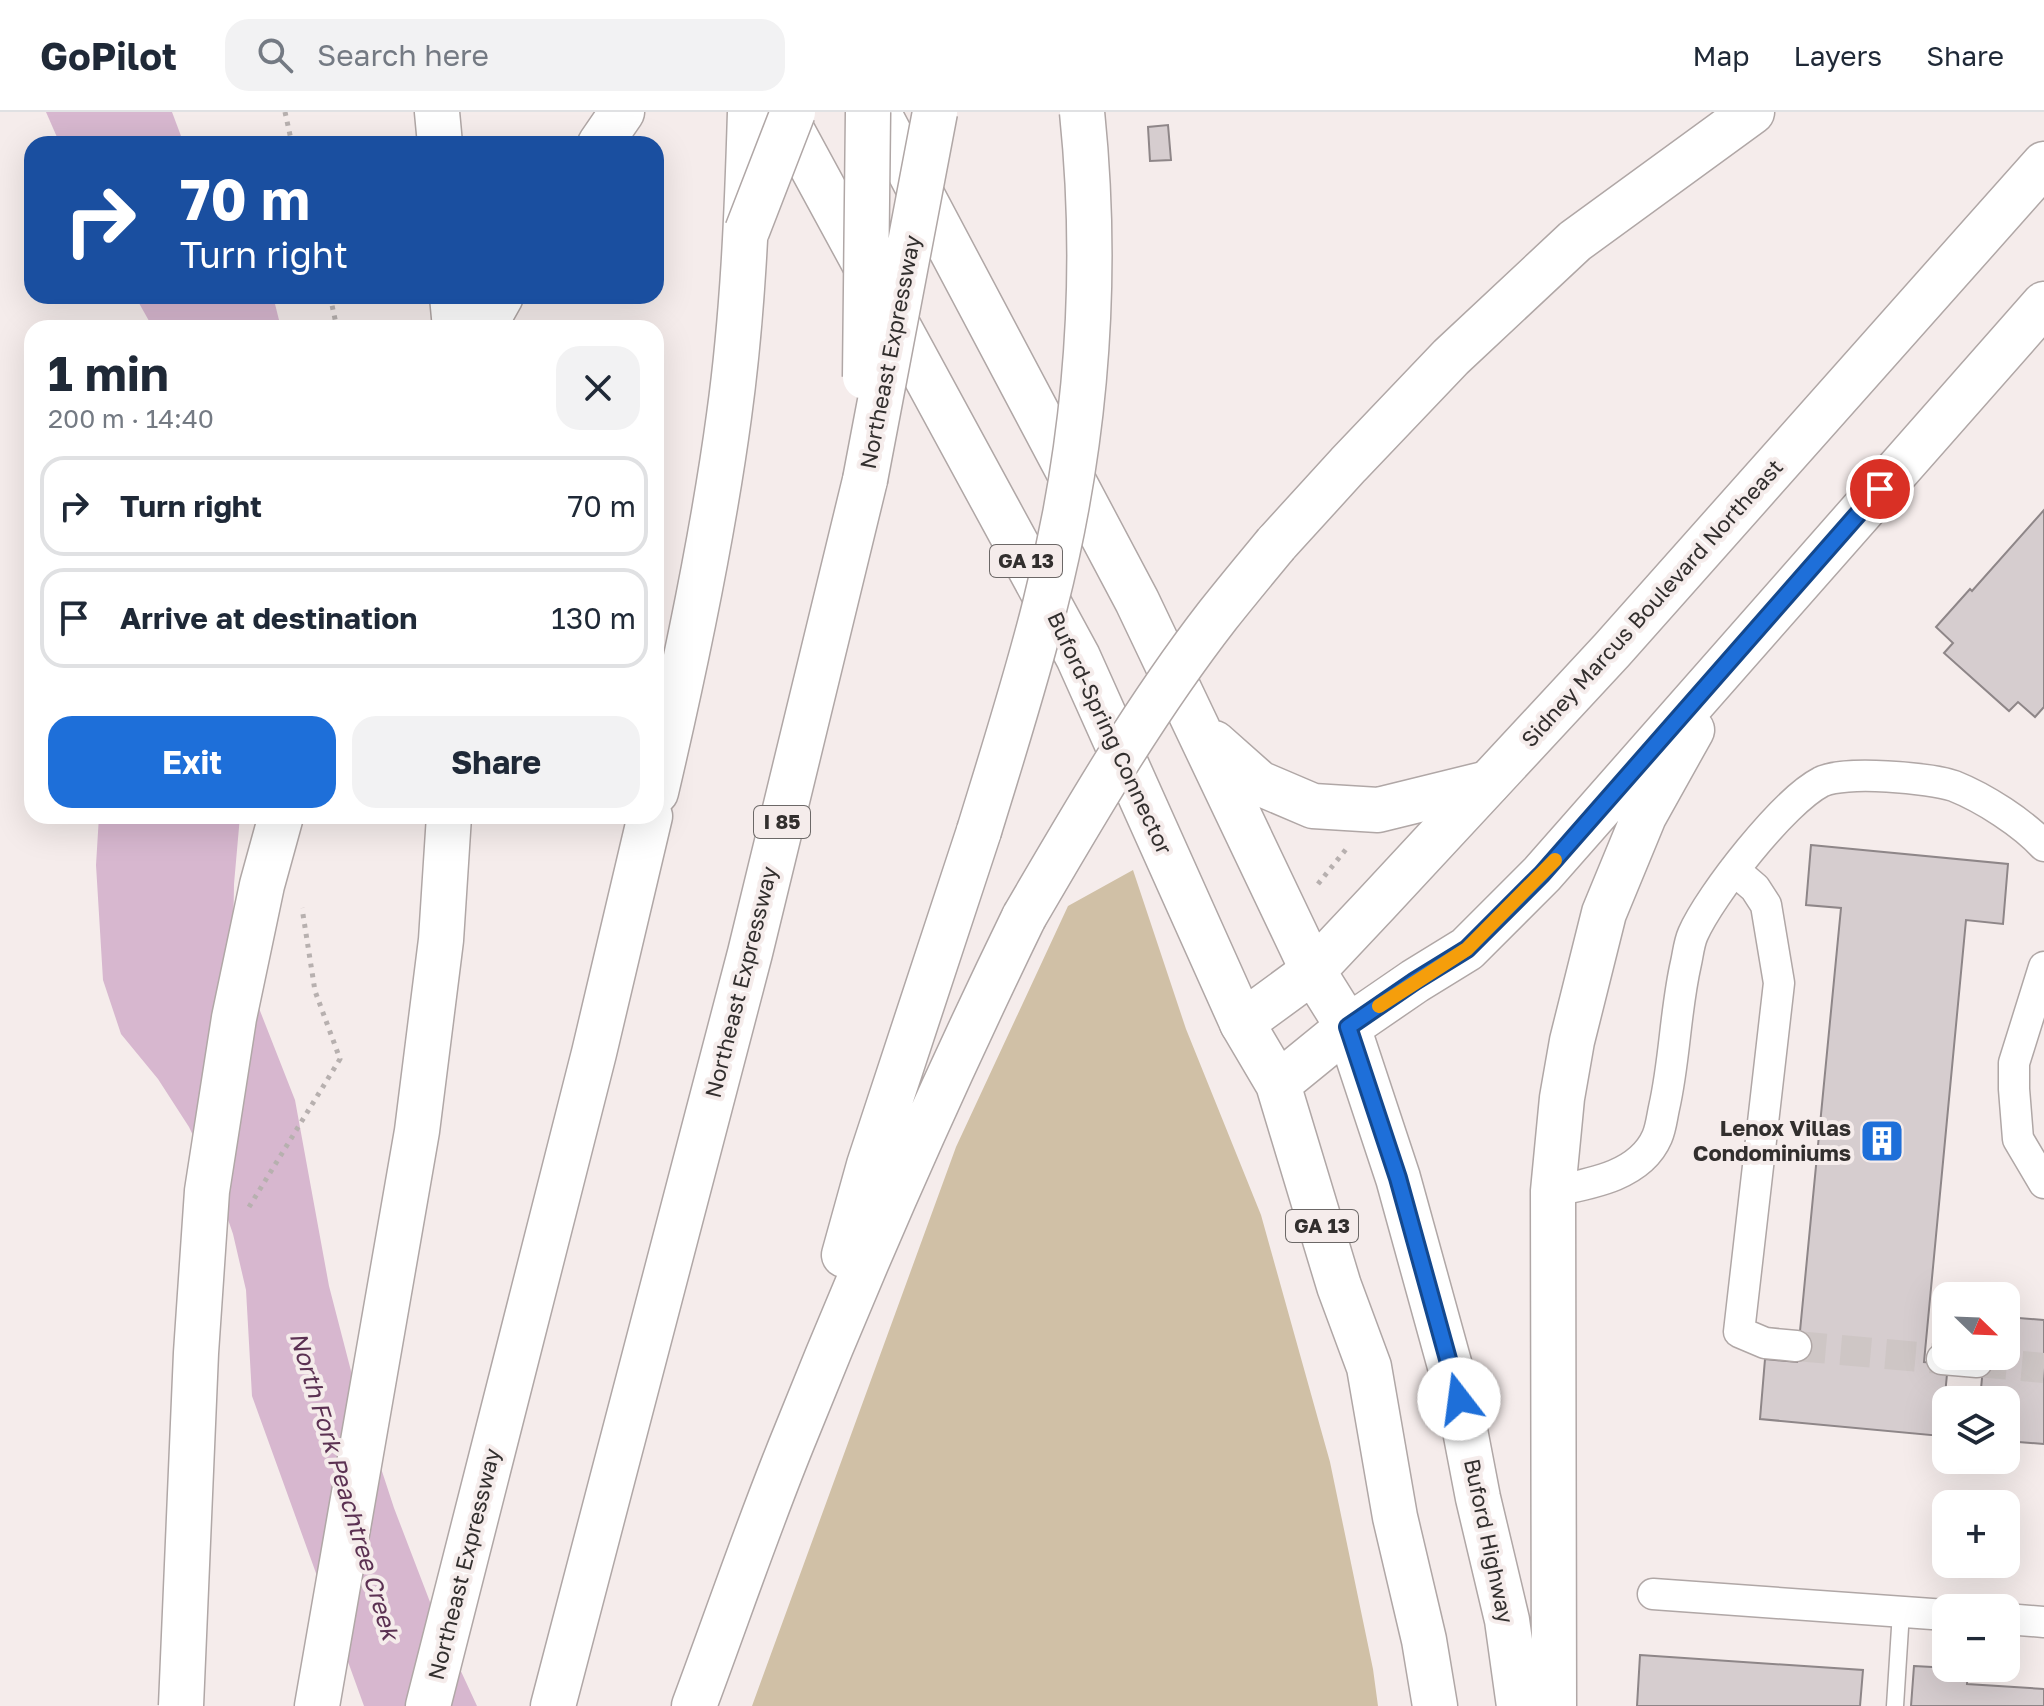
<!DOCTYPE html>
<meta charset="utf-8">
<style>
:root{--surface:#fff;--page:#f2f2f3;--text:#1f2937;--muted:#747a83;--line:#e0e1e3;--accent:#1e6fd9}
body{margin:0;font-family:"Golos Text",sans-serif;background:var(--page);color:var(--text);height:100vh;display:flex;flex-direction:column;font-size:30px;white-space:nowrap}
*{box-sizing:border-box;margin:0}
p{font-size:26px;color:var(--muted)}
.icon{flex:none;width:44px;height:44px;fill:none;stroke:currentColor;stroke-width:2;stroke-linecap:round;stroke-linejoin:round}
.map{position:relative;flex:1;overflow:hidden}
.panel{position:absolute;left:24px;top:208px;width:640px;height:504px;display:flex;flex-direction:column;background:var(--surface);border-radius:24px;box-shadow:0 8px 32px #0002}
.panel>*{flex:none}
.banner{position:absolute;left:24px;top:24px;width:640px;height:168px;border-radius:24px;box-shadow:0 8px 32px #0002;background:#1a4fa0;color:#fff;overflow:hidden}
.needle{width:52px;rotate:113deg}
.fabs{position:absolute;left:1932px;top:1170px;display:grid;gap:16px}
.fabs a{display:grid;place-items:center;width:88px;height:88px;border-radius:16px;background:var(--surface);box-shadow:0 8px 32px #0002;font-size:40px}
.pin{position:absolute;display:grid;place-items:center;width:68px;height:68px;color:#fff;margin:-34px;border:4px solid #fff;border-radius:50%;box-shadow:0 2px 8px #0007}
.me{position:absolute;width:88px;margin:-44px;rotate:345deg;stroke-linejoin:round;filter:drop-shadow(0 0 6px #0008)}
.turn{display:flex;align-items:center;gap:28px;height:168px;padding:0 24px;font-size:36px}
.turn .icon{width:104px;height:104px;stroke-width:2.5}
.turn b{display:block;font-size:56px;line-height:68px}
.round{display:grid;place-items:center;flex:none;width:84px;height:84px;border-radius:24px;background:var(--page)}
.summary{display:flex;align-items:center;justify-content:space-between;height:136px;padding:0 24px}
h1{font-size:48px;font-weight:700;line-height:60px}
.primary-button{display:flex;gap:16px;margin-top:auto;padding:16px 24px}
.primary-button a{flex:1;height:92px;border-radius:24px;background:var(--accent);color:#fff;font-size:32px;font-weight:700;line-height:92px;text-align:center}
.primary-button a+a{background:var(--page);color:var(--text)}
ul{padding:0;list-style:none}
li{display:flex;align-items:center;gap:24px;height:100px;margin:0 16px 12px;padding:0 8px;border:4px solid var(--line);border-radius:24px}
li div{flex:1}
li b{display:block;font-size:30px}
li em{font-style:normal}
header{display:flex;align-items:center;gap:48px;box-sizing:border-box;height:112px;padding:0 40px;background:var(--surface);border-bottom:2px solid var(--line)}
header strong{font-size:38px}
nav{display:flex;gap:44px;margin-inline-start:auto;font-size:28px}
.search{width:560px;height:72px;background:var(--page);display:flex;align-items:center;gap:20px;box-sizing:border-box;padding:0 28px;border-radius:24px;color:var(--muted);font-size:30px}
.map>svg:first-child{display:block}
</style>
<header>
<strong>GoPilot</strong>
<div class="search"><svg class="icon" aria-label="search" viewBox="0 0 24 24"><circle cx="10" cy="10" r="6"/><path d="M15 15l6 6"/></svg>Search here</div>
<nav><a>Map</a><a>Layers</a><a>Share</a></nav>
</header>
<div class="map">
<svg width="2044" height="1594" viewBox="0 0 2044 1594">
<rect width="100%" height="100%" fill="#f5eceb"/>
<!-- green -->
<path fill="#d0c0a6" d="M1133 758 1186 917 1261 1103 1330 1350 1373 1557 1378 1594H752L956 1035 1068 794Z"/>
<!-- water -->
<path fill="#d7b7cf" d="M46 0H172L184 32H60Z
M135 184H273L281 216H153Z
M99 704H240L234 772 233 830 295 988 329 1174 358 1286 394 1396 435 1503 477 1594H364L252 1284 246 1178 233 1122 214 1067 189 1015 158 967 121 922 103 868 96 753Z"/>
<!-- building -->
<path fill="#d6cdcf" stroke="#8e8688" stroke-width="2" d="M1168 13 1171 48 1150 49 1148 15Z
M2044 398V595L2035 605 2018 590 2009 599 1944 541 1953 531 1936 515 1970 477 1972 479Z
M1811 733 2008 752 2003 812 1966 808 1924 1250 1948 1252 1941 1324 1760 1307 1765 1247 1797 1250 1841 796 1806 793Z
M2006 1205 2044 1208V1332L2006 1329V1288H1980L1984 1244H2006Z
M1640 1543 1863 1558 1860 1594H1637Z
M1914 1554 1968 1557 1967 1572 2044 1577V1594H1911Z"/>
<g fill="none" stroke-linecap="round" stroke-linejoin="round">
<!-- street-tunnel -->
<path stroke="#cec6c5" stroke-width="30" stroke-dasharray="30 15" stroke-linecap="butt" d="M1796 1234 1942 1247
M1977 1250 2044 1256"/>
<!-- lane casing -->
<g stroke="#b0a7a6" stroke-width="19">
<path id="lane" d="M1895 1594 1901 1500"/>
</g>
<!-- street casing -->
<g stroke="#b0a7a6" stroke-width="33">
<path id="street" d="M1734 758 1755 776 1766 793 1779 871 1739 1220 1765 1231 1796 1234
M2044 855 2014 951V977L2018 1027 2044 1071
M1553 1079C1590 1072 1640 1064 1657 1025 1661 1016 1662 1005 1664 996 1675 948 1675 899 1686 851 1688 842 1689 831 1693 822 1710 783 1784 689 1821 670 1843 658 1931 666 1954 674 1984 686 2023 711 2044 734
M1942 1247 1977 1250
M1653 1482 1946 1503
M2006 1507 2044 1510"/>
</g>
<!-- primary casing -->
<g stroke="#b0a7a6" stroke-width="47">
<path id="primary" d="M1313 859 1348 915 1398 1066 1459 1287 1478 1386 1507 1508 1519 1594
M1278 972 1348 915 1415 869 1467 837 1542 762 2044 192
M1435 1594 1424 1528 1395 1405 1369 1255 1339 1174 1278 972 1242 911 1313 859 1377 791 1612 538 2044 52
M1554 1594 1553 1079 1562 986 1572 929 1604 801 1644 704 1692 618"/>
</g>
<!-- highway casing -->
<g stroke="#b0a7a6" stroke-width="47">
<path id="highway" d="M437 0 440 32
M782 0 1078 545 1242 911
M878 0 1137 489 1313 859
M600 32 622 0
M452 184 455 216
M483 216 501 184
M1276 432 1348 353 1451 245 1575 129 1752 0
M1214 631 1259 671 1313 694 1378 698 1488 671
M656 680C685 556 712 430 729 304 743 203 747 101 750 0
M844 1143 869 1053 979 719
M317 1594 417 1019 441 828 449 704
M428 1594 594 941 650 704
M553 1594 750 841 865 368
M694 1594C728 1503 759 1411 796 1321 866 1146 942 974 1024 805"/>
</g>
<!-- path -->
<path stroke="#b7b0af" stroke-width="5" stroke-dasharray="4 6" stroke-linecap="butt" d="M285 0 292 32
M330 184 337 216
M1318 772 1347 736
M249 1095 340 947 315 879 302 796"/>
<!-- lane -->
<use href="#lane" stroke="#fff" stroke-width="16"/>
<!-- street -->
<use href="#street" stroke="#fff" stroke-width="30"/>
<!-- primary -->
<use href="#primary" stroke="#fff" stroke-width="44"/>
<!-- highway -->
<use href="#highway" stroke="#fff" stroke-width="44"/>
<!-- highway-bridge casing -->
<g stroke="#b0a7a6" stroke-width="47" stroke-linecap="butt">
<path id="highway-bridge" d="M747 119 793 0
M865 265 868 0
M865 368 935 0
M979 719C1002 644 1026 569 1045 493 1086 332 1099 164 1082 0
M1024 805C1084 702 1145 597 1218 503 1237 479 1257 455 1276 432
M181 1594 196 1241 207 1079 234 906 262 773 281 704"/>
</g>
<!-- highway-bridge -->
<use href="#highway-bridge" stroke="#fff" stroke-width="44"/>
</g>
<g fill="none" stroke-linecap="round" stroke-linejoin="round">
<!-- route casing -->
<g stroke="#14488d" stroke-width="20">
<path id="route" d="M1459 1287 1398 1066 1348 915 1415 869 1467 837 1542 762 1880 377"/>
</g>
<!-- route -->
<use href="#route" stroke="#1e6fd9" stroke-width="14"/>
<!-- slow -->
<path stroke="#f59e0b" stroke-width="14" d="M1379 894 1467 837 1555 748"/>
</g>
<!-- icons -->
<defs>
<g id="building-square" transform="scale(2.3)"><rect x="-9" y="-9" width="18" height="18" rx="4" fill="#1e6fd9" stroke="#f5eceb"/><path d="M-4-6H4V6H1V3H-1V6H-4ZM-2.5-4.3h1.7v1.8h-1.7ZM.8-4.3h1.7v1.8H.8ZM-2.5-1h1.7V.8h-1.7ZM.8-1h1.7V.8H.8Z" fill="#fff"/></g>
</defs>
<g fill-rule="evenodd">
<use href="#building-square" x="1882" y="1029"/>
</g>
<g text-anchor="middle" stroke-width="8" stroke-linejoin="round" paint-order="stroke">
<!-- shield labels -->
<g fill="#f5eceb" stroke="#6c6867" stroke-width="2">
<rect x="990" y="433" width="72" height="32" rx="6"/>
<rect x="754" y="694" width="56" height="32" rx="6"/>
<rect x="1286" y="1098" width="72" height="32" rx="6"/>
</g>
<g font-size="20" font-weight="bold" fill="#322f2e">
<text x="1026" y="456">GA 13</text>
<text x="782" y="717">I 85</text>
<text x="1322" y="1121">GA 13</text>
</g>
<!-- street labels -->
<g font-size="22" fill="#322f2e" stroke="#f5eceb">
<text transform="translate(890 240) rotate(-79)" y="8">Northeast Expressway</text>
<text transform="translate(1652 491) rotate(-48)" y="8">Sidney Marcus Boulevard Northeast</text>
<text transform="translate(1110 621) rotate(65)" y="8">Buford-Spring Connector</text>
<text transform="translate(741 870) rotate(-76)" y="8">Northeast Expressway</text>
<text transform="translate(1489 1429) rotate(78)" y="8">Buford Highway</text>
<text transform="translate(464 1452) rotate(-76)" y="8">Northeast Expressway</text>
</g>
<!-- poi labels -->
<g font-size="22" font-weight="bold" fill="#322f2e" stroke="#f5eceb" text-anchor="end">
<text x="1851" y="1024">Lenox Villas<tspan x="1851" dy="25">Condominiums</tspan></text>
</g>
<!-- water labels -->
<g font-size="24" font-style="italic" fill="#5b3152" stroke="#f5eceb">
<text transform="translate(344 1374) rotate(73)" y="8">North Fork Peachtree Creek</text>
</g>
</g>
</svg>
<div class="fabs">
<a><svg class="needle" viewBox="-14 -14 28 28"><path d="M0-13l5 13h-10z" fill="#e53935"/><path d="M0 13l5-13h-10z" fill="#747a83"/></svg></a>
<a><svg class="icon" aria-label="layers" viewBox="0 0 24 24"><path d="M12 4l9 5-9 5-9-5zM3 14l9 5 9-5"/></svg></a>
<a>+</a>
<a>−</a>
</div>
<div class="pin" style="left:1880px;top:377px;background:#d93025"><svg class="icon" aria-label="arrive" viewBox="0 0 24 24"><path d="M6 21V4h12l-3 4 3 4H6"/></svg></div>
<svg class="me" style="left:1459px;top:1287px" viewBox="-20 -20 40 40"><circle r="19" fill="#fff"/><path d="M0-13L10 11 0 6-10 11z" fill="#1e6fd9"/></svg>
<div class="banner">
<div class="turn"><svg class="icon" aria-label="right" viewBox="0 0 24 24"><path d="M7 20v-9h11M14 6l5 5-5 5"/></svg><div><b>70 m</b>Turn right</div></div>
</div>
<section class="panel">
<div class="summary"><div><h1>1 min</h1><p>200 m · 14:40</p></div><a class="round"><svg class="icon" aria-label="close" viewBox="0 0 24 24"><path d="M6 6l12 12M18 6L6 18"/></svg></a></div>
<ul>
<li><svg class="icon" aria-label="right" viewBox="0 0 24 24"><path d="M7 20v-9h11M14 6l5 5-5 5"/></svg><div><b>Turn right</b></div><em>70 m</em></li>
<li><svg class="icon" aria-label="arrive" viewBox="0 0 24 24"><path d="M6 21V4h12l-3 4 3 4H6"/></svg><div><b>Arrive at destination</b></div><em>130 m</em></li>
</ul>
<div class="primary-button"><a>Exit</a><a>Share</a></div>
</section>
</div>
